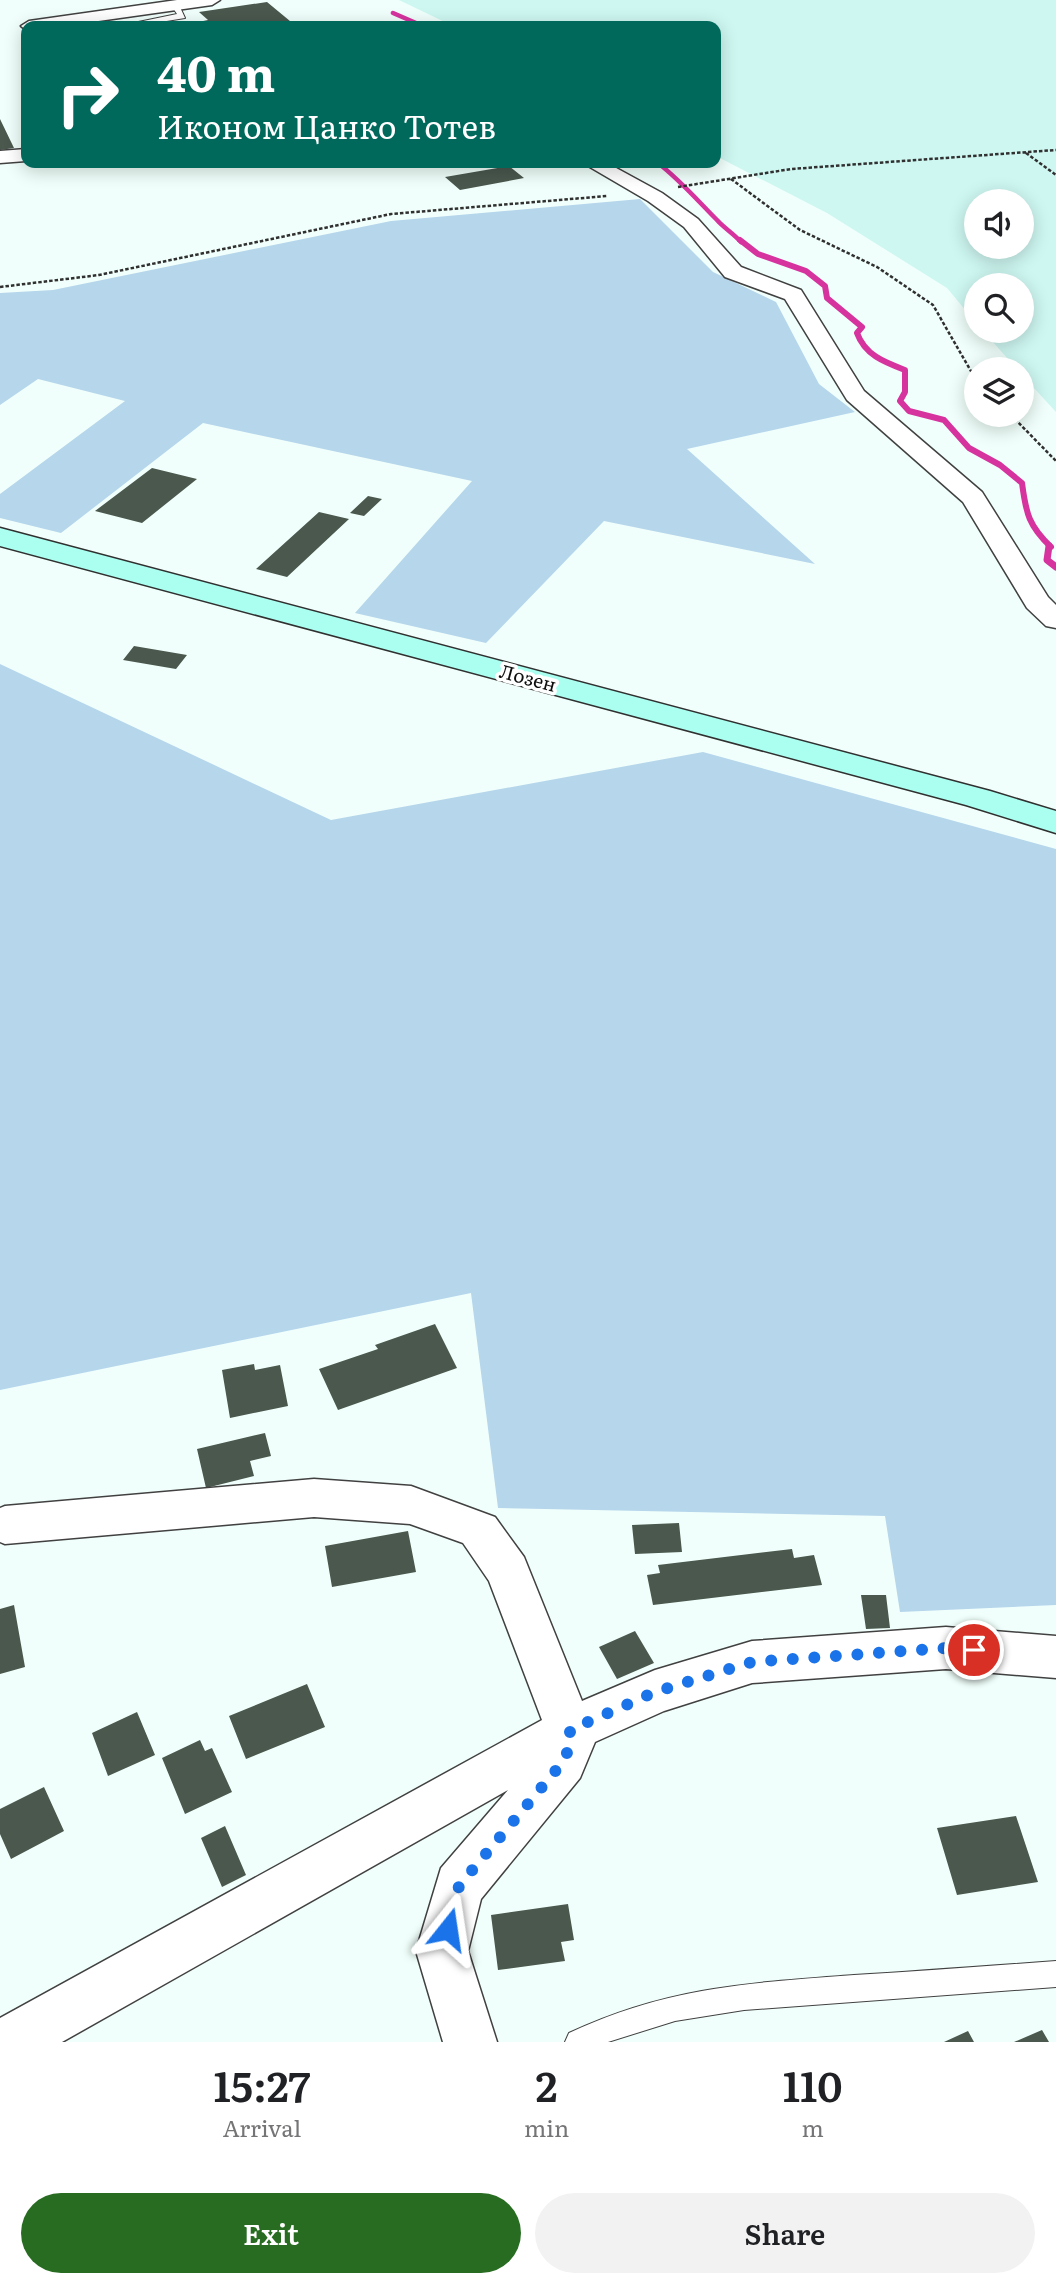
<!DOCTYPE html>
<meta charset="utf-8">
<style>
:root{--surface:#fff;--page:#f2f2f2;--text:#202124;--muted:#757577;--accent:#276c21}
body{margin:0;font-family:Literata,serif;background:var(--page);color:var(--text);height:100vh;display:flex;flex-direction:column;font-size:26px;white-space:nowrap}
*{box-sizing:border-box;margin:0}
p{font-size:23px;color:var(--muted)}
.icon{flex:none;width:38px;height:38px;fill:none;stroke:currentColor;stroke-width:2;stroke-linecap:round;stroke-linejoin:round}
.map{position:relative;height:2042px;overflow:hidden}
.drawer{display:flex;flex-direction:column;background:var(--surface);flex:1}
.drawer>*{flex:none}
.banner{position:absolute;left:21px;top:21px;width:700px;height:147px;border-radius:14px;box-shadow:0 4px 18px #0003;background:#00695c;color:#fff;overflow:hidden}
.tools{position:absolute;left:964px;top:189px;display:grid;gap:14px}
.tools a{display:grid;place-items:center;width:70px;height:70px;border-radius:50%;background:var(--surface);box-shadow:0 4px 18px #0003;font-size:35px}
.pin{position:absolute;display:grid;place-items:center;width:60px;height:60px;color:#fff;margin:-30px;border:4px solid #fff;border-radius:50%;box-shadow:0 2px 7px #0007}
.me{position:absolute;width:77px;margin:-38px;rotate:15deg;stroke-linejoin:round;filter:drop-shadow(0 0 5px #0008)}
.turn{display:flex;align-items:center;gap:24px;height:147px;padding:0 21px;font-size:32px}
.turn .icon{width:91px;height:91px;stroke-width:2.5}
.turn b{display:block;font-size:49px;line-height:60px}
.eta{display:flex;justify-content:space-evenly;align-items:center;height:119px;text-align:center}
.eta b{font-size:42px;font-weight:600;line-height:49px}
.action{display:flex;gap:14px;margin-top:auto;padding:14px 21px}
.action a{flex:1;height:80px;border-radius:42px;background:var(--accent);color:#fff;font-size:28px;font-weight:600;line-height:80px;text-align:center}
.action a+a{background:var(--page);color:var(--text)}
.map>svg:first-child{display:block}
</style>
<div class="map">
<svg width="1056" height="2042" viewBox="0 0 1056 2042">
<rect width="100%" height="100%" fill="#f0fffb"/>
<!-- farmland -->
<path fill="#cef7f1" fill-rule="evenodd" d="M399 0H1056V412L1022 375V369H1017L983 331H1022V285H976V323L947 288 827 213 716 156V26H453ZM976 201H1022V247H976Z"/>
<!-- green -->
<path fill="#b6d6ec" d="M640 199 713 272 776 302 819 384 855 412 687 449 815 564 604 521 486 643 355 613 472 481 203 423 61 533 0 518V494L125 401 38 379 0 405V293L53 290 391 221Z
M0 664 331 820 703 752 1056 849V1605L900 1612 885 1516 498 1508 471 1293 0 1390Z"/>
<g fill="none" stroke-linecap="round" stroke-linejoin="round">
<!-- stream-far2 -->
<path stroke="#d6339f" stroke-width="4.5" d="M393 13 423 26
M658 163C680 180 697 200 717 220 724 228 733 233 741 242"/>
<!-- stream-far1 -->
<path stroke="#d6339f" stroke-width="6" d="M740 240 758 254 806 271 825 286 827 298 862 327 857 333C865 355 884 362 905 370V392L900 401 909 411 944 420 969 448 1000 465 1022 483C1026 514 1029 526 1051 547"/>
<!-- stream -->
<path stroke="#d6339f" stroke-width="7" d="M1049 546 1047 560 1056 567"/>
</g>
<!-- building -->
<path fill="#4a584e" d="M267 2 296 26H274L268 22 237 26H179L208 20 199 12Z
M0 119 14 148 0 150Z
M509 166 524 178 460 190 445 177Z
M152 468 197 479 142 523 95 511Z
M368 496 382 499 364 516 350 513Z
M319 512 349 519 287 577 256 569Z
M134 646 187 655 176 669 123 660Z
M435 1324 457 1368 338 1410 319 1369 378 1349 375 1345Z
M254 1364 255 1370 280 1365 288 1406 230 1418 222 1370Z
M265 1433 271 1456 250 1461 254 1476 206 1488 197 1449Z
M679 1523 682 1552 635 1554 632 1525Z
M408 1531 416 1572 332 1587 325 1546Z
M792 1549 794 1558 814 1555 822 1585 653 1605 647 1575 660 1573 658 1565Z
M861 1595H886L890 1628 866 1629Z
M14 1605 25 1667 0 1674V1609Z
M635 1631 654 1663 617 1679 599 1647Z
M307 1684 325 1727 246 1759 229 1716Z
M137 1712 155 1755 108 1776 92 1733Z
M200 1740 205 1751 212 1748 232 1792 185 1814 162 1758Z
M44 1787 64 1831 11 1859 0 1834V1809Z
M1016 1816 1038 1882 957 1895 937 1828Z
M225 1826 246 1875 222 1887 201 1838Z
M568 1904 574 1940 561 1942 565 1961 498 1970 491 1915Z
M1042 2030 1049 2042H1014Z
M968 2031 974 2042H944Z"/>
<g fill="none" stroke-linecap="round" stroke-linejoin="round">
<!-- lane casing -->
<g stroke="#414141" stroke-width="2">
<path id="lane" d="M175 3 179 5 185 18 136 26H119L177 14 171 5Z
M1056 1961V1987L744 2010 675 2021 608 2042H565L569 2033C667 1987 748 1983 854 1975 921 1971 989 1966 1056 1961Z"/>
</g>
<!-- street casing -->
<g stroke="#414141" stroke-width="3">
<path id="street" d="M177 0H220L212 5 63 26H26V30L21 26 29 21Z
M26 149V161L0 163V151Z
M583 163H607L662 193 698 219 741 267 801 290 864 391 982 492 1048 597 1056 605V628L1046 626 1027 608 963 502 847 400 785 299 725 277 684 227 648 201Z
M314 1479 411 1486 495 1517 524 1557 582 1701 655 1670 752 1641 946 1627 1056 1636V1678L946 1669 752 1683 664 1711 595 1742 580 1778 481 1899 468 1951 497 2042H443L416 1951 441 1868 508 1790 62 2042H0V2018L542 1720 489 1581 463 1543 410 1524 314 1517 5 1544 0 1542V1508L5 1506Z"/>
</g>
<!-- secondary casing -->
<g stroke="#303030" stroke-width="3">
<path id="secondary" d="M0 528 990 791 1056 811V833L966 805 0 546Z"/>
</g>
<!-- path -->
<path stroke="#303030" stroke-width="2.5" stroke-dasharray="3.5 2" stroke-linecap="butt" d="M1026 153 1056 175
M731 179 800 230 877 267 933 305 976 380
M678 187 791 169 1056 150
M0 287 99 275 391 214 607 196
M1011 415 1056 461"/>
<!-- lane -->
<use href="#lane" fill="#fff" fill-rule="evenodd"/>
<!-- street -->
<use href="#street" fill="#fff" fill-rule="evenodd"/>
<!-- secondary -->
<use href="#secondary" fill="#abfff0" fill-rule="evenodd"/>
</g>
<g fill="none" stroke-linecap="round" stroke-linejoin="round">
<!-- route -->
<path stroke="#1a73e8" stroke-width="12" stroke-dasharray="0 21.6" d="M448 1929 459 1886 563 1762 570 1746V1730L655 1692 752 1662 946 1648 974 1650"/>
</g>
<g text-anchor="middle" stroke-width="7" stroke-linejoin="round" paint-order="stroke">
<!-- street labels -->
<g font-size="19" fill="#0e0e0e" stroke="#fff">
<text transform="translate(528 678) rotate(15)" y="7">Лозен</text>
</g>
</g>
</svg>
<div class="tools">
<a><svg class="icon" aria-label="sound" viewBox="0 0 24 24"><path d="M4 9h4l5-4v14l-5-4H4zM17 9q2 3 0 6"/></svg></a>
<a><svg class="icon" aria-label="search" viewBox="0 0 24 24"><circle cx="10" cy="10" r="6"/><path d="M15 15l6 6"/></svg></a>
<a><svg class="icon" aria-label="layers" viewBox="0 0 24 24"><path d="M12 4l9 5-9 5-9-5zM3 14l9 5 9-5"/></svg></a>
</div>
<div class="pin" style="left:974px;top:1650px;background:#d93025"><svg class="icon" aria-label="arrive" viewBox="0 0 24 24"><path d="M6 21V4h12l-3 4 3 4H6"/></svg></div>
<svg class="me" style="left:448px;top:1929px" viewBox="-20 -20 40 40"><path d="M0-17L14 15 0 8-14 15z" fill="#1a73e8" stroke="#fff" stroke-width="4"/></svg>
<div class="banner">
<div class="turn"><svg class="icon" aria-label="right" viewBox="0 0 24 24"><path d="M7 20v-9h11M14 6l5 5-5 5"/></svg><div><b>40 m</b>Иконом Цанко Тотев</div></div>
</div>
</div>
<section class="drawer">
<div class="eta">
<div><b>15:27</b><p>Arrival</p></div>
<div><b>2</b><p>min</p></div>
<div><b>110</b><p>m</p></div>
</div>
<div class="action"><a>Exit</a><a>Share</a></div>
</section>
